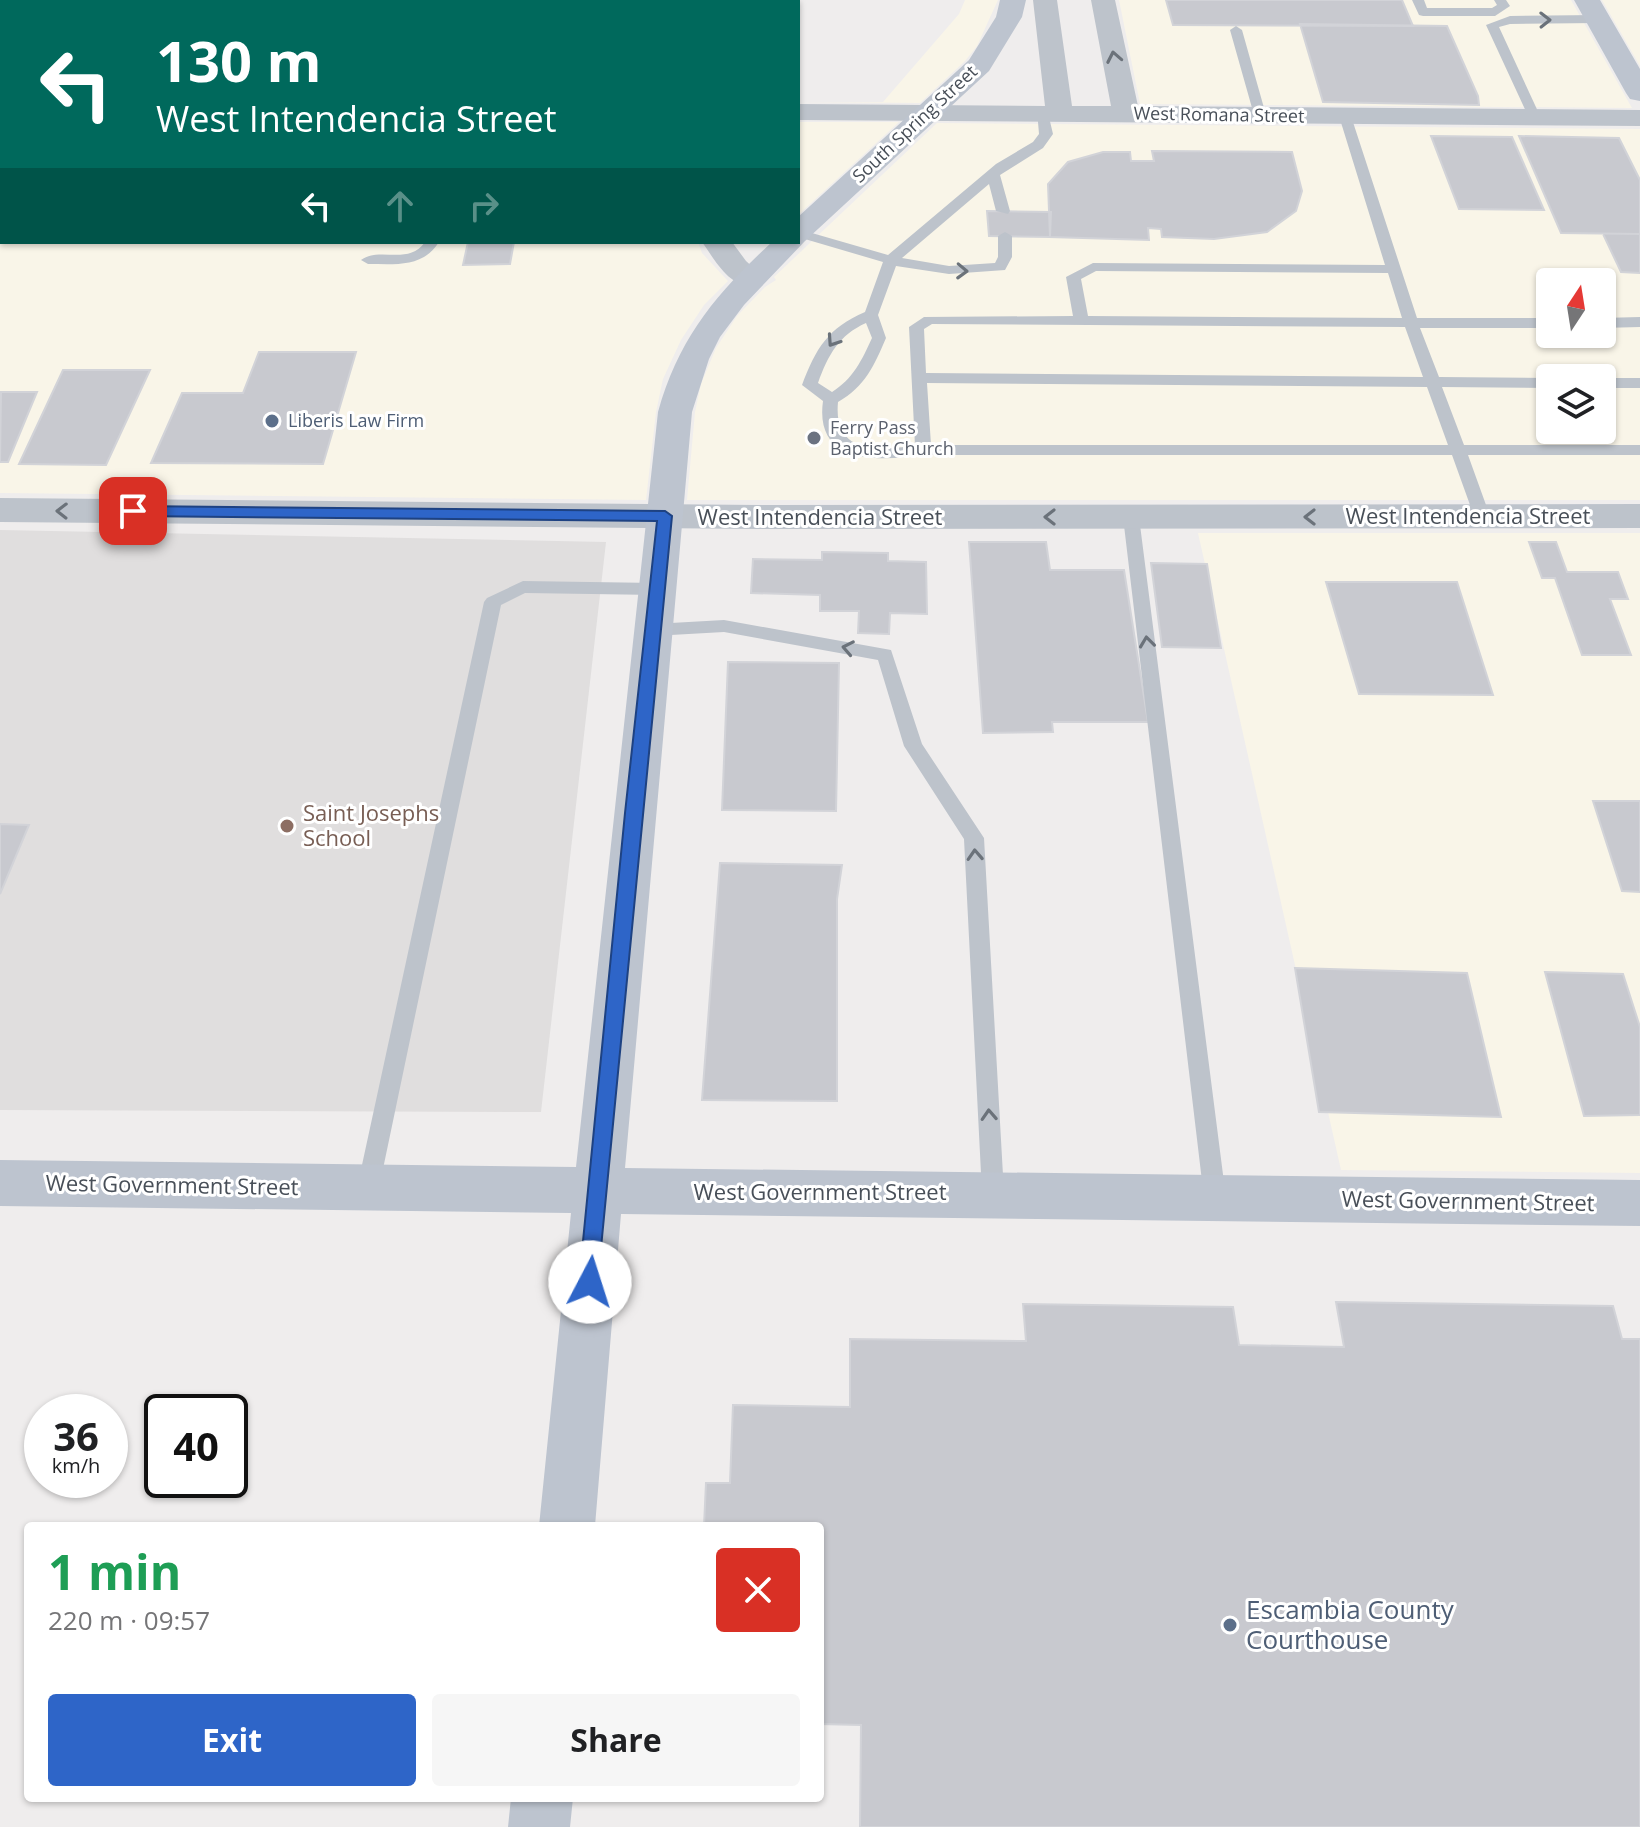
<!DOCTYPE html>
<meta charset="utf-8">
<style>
:root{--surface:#fff;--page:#f6f6f6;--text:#202124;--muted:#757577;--accent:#2e65c8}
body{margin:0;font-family:"Open Sans",sans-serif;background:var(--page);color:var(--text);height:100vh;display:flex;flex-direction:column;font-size:30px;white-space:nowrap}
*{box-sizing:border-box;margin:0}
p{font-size:26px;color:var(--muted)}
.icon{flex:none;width:44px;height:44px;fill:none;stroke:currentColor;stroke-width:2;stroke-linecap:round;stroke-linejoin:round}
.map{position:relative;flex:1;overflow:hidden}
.details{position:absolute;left:24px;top:1522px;width:800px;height:280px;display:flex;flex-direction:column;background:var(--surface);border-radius:8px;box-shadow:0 2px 6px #0004}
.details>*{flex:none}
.hud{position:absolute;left:0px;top:0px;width:800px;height:244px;box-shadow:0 2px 6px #0004;background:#00695c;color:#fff;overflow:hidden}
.needle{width:52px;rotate:12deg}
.controls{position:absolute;left:1536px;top:268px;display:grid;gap:16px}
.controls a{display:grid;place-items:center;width:80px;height:80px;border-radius:8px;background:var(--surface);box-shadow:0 2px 6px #0004;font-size:40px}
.speed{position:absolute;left:24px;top:1394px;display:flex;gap:16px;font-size:40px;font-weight:700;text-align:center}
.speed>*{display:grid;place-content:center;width:104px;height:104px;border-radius:50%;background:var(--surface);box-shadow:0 2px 6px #0004;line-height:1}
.speed small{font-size:20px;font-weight:400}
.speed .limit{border:4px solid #111;border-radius:12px;background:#fff;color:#111}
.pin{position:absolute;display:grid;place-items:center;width:68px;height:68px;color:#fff;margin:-34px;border-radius:16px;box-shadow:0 4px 12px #0006}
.me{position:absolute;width:88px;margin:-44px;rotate:5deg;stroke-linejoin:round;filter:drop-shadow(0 0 6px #0008)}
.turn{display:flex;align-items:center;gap:28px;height:168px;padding:0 24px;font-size:36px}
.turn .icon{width:104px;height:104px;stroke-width:2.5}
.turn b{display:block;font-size:56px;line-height:68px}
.lanes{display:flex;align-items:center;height:76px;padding:0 24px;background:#0003;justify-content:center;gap:40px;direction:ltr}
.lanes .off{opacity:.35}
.round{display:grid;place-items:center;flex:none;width:84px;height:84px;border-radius:8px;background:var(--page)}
.summary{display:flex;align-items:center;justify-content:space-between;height:136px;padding:0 24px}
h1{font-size:48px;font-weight:700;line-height:60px;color:#1e9e55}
.button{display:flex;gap:16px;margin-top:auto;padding:16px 24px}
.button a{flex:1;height:92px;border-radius:8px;background:var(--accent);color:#fff;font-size:32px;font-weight:700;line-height:92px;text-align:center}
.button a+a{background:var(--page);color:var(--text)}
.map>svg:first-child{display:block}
</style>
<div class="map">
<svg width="1640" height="1827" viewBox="0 0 1640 1827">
<rect width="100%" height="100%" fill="#efeded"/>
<!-- commercial -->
<path fill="#f9f5e8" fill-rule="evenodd" d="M9 0H449L8 2Z
M965 0H998L977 46 965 61 920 103 798 102H883L959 14Z
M1119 0H1571L1632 108 1140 104Z
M1602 0H1640V66Z
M0 115 2 242H698L702 253 728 281 704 305 681 340 663 379 656 412 646 500 0 493Z
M798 122H899L798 215Z
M937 123 1640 129V500H687L695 412 701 384 716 348 737 316 765 287 776 280 774 277ZM1550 282H1602V334H1550ZM1550 378H1602V430H1550Z
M1198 533H1640V1173L1341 1170Z"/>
<!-- education -->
<path fill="#e0dede" d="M0 530 606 542 541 1112 0 1110Z"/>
<!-- building -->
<path fill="#c8c9cf" stroke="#d2d3d8" stroke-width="2" d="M1166 0H1402L1413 26 1173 25Z
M1300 24 1447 26 1478 96 1479 105 1323 102Z
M1431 136 1512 137 1544 210 1459 209Z
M1519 136 1619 138 1640 180V234L1561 233Z
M1152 151 1292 152 1302 191 1296 211 1267 232 1214 239 1162 237 1161 229 1148 228 1149 240 1050 237 1048 184 1068 162 1103 152H1130L1131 161H1154Z
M987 211 1051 212 1050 237 989 236Z
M1603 234H1640V273L1621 272Z
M468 242H514L510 264 463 265Z
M259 352H356L323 464 151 463 182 393H243Z
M63 370H150L106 465 19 464Z
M1 392H37L8 462H0Z
M969 542H1046L1050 570H1124L1148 722H1052L1053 732 983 733Z
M1529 542H1556L1567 572H1618L1628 599H1610L1631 655H1582L1555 578H1542Z
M822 552 888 553V561L926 562 927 614 890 613 889 634 858 633 859 611H820V595L751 593 753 559 822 560Z
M1151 563 1207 564 1221 648 1162 647Z
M1326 582H1457L1493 695 1359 694Z
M728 662 839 663 836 811 722 810Z
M1593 801H1640V892L1622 891Z
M0 824 29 825 0 894Z
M720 863 842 865 837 899V1101L702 1100Z
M1295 968 1467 973 1501 1117 1319 1112Z
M1545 972 1623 974 1640 1027V1115L1584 1116Z
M1336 1302 1613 1306 1622 1339H1640V1827H860L861 1725 820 1724V1526H704L706 1483H730L733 1405 850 1407V1339L1026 1341 1023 1304 1233 1307 1239 1345 1344 1347Z"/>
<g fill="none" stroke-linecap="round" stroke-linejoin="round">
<!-- lane -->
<path fill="#bdc3cb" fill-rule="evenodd" d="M133 0H145L132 2Z
M219 0H231L218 2Z
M1412 0H1424L1427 8H1492L1497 5 1494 0H1506L1510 6 1495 16H1423L1419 15Z
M1510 16 1598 15 1604 19 1598 23 1510 24 1499 27 1541 118 1540 121 1529 118 1486 25Z
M1236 26 1242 30 1266 115 1265 118 1254 115 1230 30Z
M1037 110 1048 113 1053 134 1043 148 1000 175 1010 211 1008 214 996 211 989 184 902 258 949 266 995 263 998 257V236L1005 232 1012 236V257L1005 270 949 274 896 266 878 315 886 338C875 364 865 387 838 402 833 455 878 450 915 446L909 327 924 317 1073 316 1066 277 1093 263 1385 265 1339 116 1345 112 1351 116 1417 318H1550V328H1420L1439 377 1550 378V388L1442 387 1464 445H1640V455H1468L1490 516 1482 522 1474 516 1452 455H923C881 461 814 466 823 401L802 385C816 348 828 328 865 312L883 262 798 237V229L888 255 996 164 1033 142 1039 134ZM1096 271 1388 273 1402 318 1088 316 1081 279ZM866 323 872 338C862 360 853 379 832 392L818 383C828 355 839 335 866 323ZM932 324 1405 327 1423 377 926 373 924 329ZM927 383 1427 387 1448 445H931Z
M425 242H439C423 268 395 264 368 264L361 260C380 246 408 266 425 242Z
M1640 317V327L1602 328V318Z
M1602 378H1640V388H1602Z
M1131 511 1139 517 1226 1198 1223 1205 1215 1209 1207 1205 1204 1198 1123 517Z
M523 581 657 583 666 589 657 595 525 593 501 605 379 1188 376 1195 368 1198 360 1195 357 1188 484 602 487 598Z
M724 620 891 650 922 744 984 838 1004 1193 1001 1200 993 1203 985 1200 982 1193 964 839 904 746 878 660 724 632 653 636 644 630 653 624Z"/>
<!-- street -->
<path fill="#bdc3cb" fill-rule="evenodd" d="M1033 0H1057L1072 106H1111L1091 0H1115L1138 106 1640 110V126L798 120V104L1045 106Z
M0 97H2V113H0Z
M702 242H732L746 261 766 279 762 285C732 293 717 263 702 242Z
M0 498 759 505 1640 504V528L759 529 0 522Z"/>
<!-- secondary -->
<path fill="#bdc4cf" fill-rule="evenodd" d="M1000 0H1026L1022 17 989 71 805 241 744 305 720 337 709 359 692 412 625 1168 1640 1180V1226L621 1214 595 1526H539L571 1213 0 1206V1160L576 1167 658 412C679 337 716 294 772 242H798V217L969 60 996 17Z
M1574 0H1600L1640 69V101L1630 99 1626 93Z
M511 1798H573L570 1827H508Z"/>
</g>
<!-- one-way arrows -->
<defs><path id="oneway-chevron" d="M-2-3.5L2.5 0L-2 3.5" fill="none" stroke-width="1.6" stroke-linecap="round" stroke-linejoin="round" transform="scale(2)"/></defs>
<g stroke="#6b727a">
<use href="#oneway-chevron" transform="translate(1545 20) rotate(-1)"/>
<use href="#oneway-chevron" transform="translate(1114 57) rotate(-101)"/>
<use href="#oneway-chevron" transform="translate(962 271) rotate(2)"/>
<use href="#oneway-chevron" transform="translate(833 341) rotate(124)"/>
<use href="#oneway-chevron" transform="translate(62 511) rotate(-179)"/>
<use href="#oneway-chevron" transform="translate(1050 517) rotate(180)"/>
<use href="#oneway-chevron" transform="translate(1310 517) rotate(180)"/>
<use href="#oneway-chevron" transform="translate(1147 642) rotate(-97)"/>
<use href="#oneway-chevron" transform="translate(848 648) rotate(-169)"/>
<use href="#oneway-chevron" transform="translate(975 855) rotate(-93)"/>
<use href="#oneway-chevron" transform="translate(989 1115) rotate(-93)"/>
</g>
<!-- route -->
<path fill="#2e65c8" stroke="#1e4282" stroke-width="2" d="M133 506 665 511 672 516 597 1289 590 1292 582 1289 579 1282 625 813 657 521 133 516 125 511Z"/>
<!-- markers -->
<g fill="#5c6f8a" stroke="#fff" stroke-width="3">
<circle cx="272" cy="421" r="8"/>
<circle cx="1230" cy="1625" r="8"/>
</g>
<circle fill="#6b7280" stroke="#fff" stroke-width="3" cx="814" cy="438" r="8"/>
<circle fill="#8d6e63" stroke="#fff" stroke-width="3" cx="287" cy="826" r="8"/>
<g text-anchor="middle" stroke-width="6" stroke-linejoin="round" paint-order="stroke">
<!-- far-street labels -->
<g font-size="18" fill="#484f58" stroke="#fff">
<text transform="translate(1219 115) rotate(1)" y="6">West Romana Street</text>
<text transform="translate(915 124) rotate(-43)" y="6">South Spring Street</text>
</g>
<!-- far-service labels -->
<g font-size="18" fill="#4e5e75" stroke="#fff" text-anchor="start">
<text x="288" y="427">Liberis Law Firm</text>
</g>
<!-- far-worship labels -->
<g font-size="18" fill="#5b616d" stroke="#fff" text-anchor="start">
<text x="830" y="434">Ferry Pass<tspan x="830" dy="21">Baptist Church</tspan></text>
</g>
<!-- street labels -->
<g font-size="22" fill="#484f58" stroke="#fff">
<text x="1468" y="524">West Intendencia Street</text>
<text x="820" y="525">West Intendencia Street</text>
<text transform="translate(172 1185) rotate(1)" y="8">West Government Street</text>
<text x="820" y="1200">West Government Street</text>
<text transform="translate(1468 1201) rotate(1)" y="8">West Government Street</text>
</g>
<!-- education labels -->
<g font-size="22" fill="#785e54" stroke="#fff" text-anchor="start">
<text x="303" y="821">Saint Josephs<tspan x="303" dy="25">School</tspan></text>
</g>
<!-- near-service labels -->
<g font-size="26" fill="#4e5e75" stroke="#fff" text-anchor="start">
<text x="1246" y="1619">Escambia County<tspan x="1246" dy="30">Courthouse</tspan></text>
</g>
</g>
</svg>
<div class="controls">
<a><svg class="needle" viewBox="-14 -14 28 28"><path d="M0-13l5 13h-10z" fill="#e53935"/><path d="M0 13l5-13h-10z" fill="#757577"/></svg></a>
<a><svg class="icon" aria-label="layers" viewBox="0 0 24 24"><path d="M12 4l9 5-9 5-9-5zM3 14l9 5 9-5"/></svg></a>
</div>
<div class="speed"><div>36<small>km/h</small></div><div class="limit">40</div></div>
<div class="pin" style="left:133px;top:511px;background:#d93025"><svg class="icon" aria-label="arrive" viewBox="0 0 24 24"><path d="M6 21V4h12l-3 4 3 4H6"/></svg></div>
<svg class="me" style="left:590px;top:1282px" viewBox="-20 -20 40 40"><circle r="19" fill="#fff"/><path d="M0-13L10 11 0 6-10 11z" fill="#2e65c8"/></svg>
<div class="hud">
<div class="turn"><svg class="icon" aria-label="left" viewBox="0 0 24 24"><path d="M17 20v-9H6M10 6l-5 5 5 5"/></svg><div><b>130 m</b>West Intendencia Street</div></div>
<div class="lanes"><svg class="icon" aria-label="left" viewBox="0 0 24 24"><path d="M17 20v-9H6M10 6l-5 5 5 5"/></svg><svg class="icon off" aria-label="ahead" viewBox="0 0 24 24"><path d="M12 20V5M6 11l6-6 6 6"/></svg><svg class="icon off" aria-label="right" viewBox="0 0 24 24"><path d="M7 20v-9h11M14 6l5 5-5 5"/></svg></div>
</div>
<section class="details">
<div class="summary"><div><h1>1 min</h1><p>220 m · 09:57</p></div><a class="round" style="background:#d93025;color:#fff"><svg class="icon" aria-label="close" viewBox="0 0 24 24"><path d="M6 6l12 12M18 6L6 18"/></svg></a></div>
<div class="button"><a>Exit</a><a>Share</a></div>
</section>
</div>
